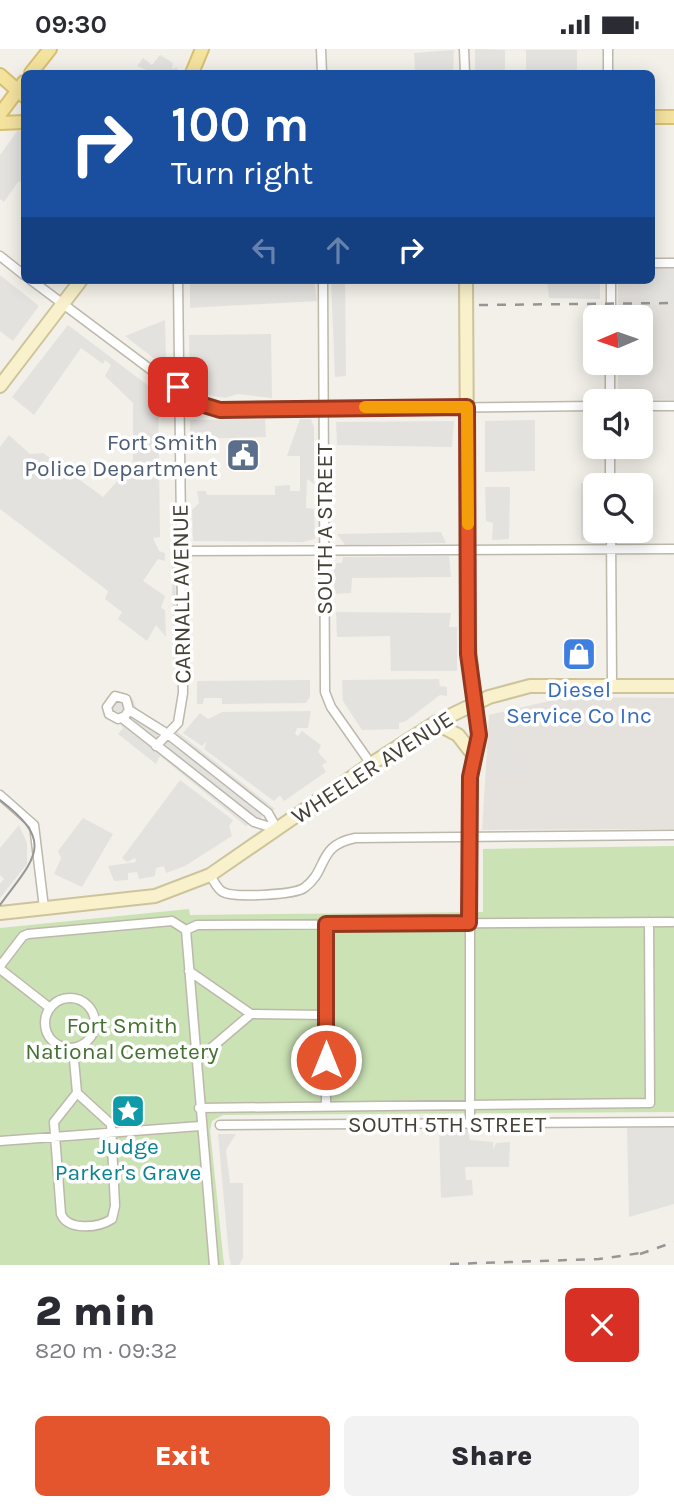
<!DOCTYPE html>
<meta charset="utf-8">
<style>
:root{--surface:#fff;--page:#f2f2f3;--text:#2b2b33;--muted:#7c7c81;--accent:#e4552e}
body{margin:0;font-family:Karla,sans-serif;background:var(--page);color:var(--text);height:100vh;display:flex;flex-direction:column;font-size:26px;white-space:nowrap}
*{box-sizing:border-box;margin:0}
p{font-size:23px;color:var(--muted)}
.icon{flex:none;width:38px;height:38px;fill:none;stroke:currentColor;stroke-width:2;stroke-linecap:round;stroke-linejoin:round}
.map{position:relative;height:1216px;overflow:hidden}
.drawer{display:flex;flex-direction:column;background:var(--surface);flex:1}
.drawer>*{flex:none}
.hud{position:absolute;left:21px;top:21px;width:634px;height:214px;border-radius:10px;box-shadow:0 4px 18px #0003;background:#1a4fa0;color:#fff;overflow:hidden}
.needle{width:46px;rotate:268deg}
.buttons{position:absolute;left:583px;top:256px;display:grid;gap:14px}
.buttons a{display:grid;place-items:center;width:70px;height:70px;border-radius:10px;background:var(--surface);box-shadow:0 4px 18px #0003;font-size:35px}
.pin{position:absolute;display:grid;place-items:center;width:60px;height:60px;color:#fff;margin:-30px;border-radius:14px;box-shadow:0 4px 10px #0006}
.me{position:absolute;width:77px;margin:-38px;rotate:0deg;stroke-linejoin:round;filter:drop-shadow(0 0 5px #0008)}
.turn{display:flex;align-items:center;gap:24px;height:147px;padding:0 35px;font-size:32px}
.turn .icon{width:91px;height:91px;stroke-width:2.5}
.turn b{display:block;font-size:49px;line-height:60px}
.lanes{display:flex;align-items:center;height:66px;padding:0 35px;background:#0003;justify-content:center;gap:35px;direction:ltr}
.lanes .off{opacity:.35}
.round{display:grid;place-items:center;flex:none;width:74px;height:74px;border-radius:10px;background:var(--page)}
.summary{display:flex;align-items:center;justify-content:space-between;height:119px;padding:0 35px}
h1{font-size:42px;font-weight:800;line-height:52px}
.button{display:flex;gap:14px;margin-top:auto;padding:14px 35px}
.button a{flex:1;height:80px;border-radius:10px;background:var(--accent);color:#fff;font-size:28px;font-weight:800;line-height:80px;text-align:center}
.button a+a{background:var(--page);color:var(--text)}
.status{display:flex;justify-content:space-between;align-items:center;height:49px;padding:0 35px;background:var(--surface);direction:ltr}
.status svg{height:19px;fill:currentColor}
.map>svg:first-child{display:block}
</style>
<div class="status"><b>09:30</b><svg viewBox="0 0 49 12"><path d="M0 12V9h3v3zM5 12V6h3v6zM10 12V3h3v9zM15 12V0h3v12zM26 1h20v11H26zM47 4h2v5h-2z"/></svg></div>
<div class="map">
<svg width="674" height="1216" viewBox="0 0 674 1216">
<rect width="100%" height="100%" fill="#f2f0e8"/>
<!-- industrial -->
<path fill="#e5e2dd" d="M651 219H674V351L618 350V313H640V268H618V231H651Z
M566 648 674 649V780L482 781 489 666Z"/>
<!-- green -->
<path fill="#cbe2b5" d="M674 797V1063L223 1066 212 1072 210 1081 224 1216H0V879L189 860 190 866 483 863V800Z"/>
<!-- parking -->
<path fill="#e4e2df" d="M475 0 505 1V24H475Z
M454 1 453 24 415 21 414 4Z
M526 1H577V24H526Z
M160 6 173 14 172 20 178 18 176 24H153L137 17 143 9 152 16Z
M18 81 24 85V131L18 133 4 153 0 150V106Z
M651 223H674V254L636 253V231H651Z
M0 226 39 257 13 292 0 282Z
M190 231H314L317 252 190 259Z
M331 231H345L346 327 335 328Z
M547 231H600V250L549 249Z
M165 271 166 311 160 314 125 287Z
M68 276 158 344 160 488 153 489 159 502 165 504V512L158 510 143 532 165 547 161 559 165 561 166 588 156 576 147 592 118 570 122 563 105 550 108 542 0 460V398L9 386 30 405 43 404 103 448 133 415V354L105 327 111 316 105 311 103 315 81 299 34 366 12 348Z
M271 285 272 349 238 345 225 349 208 346 190 335 189 286Z
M265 370 266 388 190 390V371Z
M300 370H311L314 378V435L307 430 306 459 314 460 315 490 303 493 193 492 192 461 199 454 197 442H206L207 446H275V437L290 436V442H300V407H287Z
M535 371V422L485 423V372Z
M454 372 452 398 337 396 336 373Z
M581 434H601L595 436V481H601V490L581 491Z
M485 438H510L509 490 492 491 493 474 486 472Z
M441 483 446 494 345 496 337 485Z
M449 507 451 528 352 529 351 544 334 545V514H342L343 508Z
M172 516H175L177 614 173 615Z
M336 563 451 564 449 578H457V622H391L390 587 337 588Z
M439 630 440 637 447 638V647L440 646 406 672 399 674V680L362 681 343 652 342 631Z
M310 631V648L306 654 222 655V649H204L203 655H197V632Z
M122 643 133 650 136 659 166 679 170 677 275 760 246 777 160 707 156 715 118 685 123 679 120 675 105 670 102 657 109 646Z
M311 662 308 679H297L295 685 298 687 302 682 321 696 318 703 327 713 322 716 326 723 284 752 280 746 274 752 204 700 207 692 202 697 183 684 200 664 208 670 222 663Z
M513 671 514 711 530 724 496 725 499 672Z
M180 731 233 771 229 777 232 787 185 817 166 824 164 817 156 819 155 827 139 830 137 823 128 824V831L114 832 108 817 136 813 135 809 127 813 122 809Z
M83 769 113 785 82 838 54 825 61 809 58 802Z
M19 776 27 794V815L0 849V835L4 830 0 826V799Z
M665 1077 674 1078V1155L629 1168 627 1079Z
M475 1079 468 1084 470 1091 493 1093V1101L496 1094 510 1093 509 1118H465L466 1131H472L473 1146 441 1149 439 1080Z
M218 1085H236L226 1101 230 1134H243V1209L239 1216H231L229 1208Z"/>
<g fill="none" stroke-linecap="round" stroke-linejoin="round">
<!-- street casing -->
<g stroke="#bdb8ac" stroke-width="11">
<path id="street" d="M321 0 322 24
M464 0 465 24
M608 0V24
M0 207 24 226
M651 214H674
M31 231 194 353 220 361 595 357
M323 231 325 643 331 658 371 715
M611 268V231
M610 352V313
M640 357H674
M610 397V436
M611 481 612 637
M179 502 674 500
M129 661 125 667 118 670 109 665 107 658 115 647 126 650 129 661 169 686 268 764 277 780
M122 669 254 773 277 780
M156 697 178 674 183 644 178 231
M0 746 34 776 44 859
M210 826C214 832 217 840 223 843 234 849 293 846 304 839 329 821 316 797 355 789L674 786
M326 875V1057
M186 881 197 876 672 873
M186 881 214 1216
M0 917 23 887 28 885 172 872 186 881
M0 920 50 959
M189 922 251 965 326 966
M45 974a25 25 0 1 1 50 0a25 25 0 1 1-50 0Z
M73 999 77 1044 111 1075 115 1157 112 1170C98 1179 68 1182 61 1165L54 1073 77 1044
M197 1011 251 965
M199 1059 650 1054 649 873
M220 1076 674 1073
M470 1076V728L479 686 474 654
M0 1092 200 1077"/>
</g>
<!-- secondary casing -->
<g stroke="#cdc49c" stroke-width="16">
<path id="secondary" d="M466 231 468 585 474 654
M0 337 81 231
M435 674 458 686 475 708
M0 864 155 847 210 826 371 715 435 674 489 648 530 637H674"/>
</g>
<!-- primary casing -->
<g stroke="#d7c071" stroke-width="16">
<path id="primary" d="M31 24 50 0
M192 24 202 0
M0 26 24 47
M0 65 24 33
M651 68H674
M0 74 24 73"/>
</g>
<!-- street -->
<use href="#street" stroke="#fff" stroke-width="8"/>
<!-- secondary -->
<use href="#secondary" stroke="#f9f1cb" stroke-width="12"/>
<!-- primary -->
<use href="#primary" stroke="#f4e29f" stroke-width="12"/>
<!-- tram -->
<path stroke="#969696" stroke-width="2" d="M0 751C56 794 35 808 0 856"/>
<!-- rail -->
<path stroke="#969696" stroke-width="2.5" stroke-dasharray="9 9" stroke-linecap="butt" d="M479 256 674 254
M640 1205 674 1193
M450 1215 599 1210 648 1203"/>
</g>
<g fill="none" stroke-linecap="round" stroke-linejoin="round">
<!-- route casing -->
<g stroke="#94371e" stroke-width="18">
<path id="route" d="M178 338 194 353 220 361 467 358 468 605 479 686 470 728 469 874 326 875V1011"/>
</g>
<!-- route -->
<use href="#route" stroke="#e4552e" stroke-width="12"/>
<!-- slow -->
<path stroke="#f59e0b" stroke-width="12" d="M365 358H467L468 475"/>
</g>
<!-- icons -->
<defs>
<g id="civic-square" transform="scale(1.75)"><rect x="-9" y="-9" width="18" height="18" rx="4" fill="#5c6f8a" stroke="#fff"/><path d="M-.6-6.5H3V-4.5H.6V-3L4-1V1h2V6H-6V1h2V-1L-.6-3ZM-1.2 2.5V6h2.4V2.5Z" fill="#fff"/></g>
<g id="shop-square" transform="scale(1.75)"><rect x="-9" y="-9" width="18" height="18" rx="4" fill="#3f7fe0" stroke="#fff"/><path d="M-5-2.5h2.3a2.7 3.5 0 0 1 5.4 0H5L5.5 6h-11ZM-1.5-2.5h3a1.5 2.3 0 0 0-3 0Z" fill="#fff"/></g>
<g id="sight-square" transform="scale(1.75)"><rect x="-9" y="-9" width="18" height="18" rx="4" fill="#0f9aa8" stroke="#fff"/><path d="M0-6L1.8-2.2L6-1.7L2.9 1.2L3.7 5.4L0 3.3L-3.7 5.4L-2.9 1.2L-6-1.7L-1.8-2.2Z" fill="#fff"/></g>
</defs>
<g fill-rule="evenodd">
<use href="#civic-square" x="243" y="406"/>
<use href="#shop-square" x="579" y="605"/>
<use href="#sight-square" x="128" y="1062"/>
</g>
<g text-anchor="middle" stroke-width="7" stroke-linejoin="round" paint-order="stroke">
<!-- service labels -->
<g font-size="23" fill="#4e5e75" stroke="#fff" text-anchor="end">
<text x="218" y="401">Fort Smith<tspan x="218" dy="26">Police Department</tspan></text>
</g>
<!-- street labels -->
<g font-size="23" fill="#454137" stroke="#fff">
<text transform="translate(324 480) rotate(-90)" y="8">SOUTH A STREET</text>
<text transform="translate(181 545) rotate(-91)" y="8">CARNALL AVENUE</text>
<text transform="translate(372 718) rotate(-33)" y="8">WHEELER AVENUE</text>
<text x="447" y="1083">SOUTH 5TH STREET</text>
</g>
<!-- shop labels -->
<g font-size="23" fill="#366cbe" stroke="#fff">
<text x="579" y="648">Diesel<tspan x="579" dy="26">Service Co Inc</tspan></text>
</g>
<!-- park labels -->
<g font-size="23" fill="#447131" stroke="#fff">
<text x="122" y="984">Fort Smith<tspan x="122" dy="26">National Cemetery</tspan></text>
</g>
<!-- culture labels -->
<g font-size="23" fill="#0d838f" stroke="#fff">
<text x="128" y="1105">Judge<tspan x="128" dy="26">Parker's Grave</tspan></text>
</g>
</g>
</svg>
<div class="buttons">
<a><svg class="needle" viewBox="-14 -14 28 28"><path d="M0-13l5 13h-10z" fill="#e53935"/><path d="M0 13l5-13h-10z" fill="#7c7c81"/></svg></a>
<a><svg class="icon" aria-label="sound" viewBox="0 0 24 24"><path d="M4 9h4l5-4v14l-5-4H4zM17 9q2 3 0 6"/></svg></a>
<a><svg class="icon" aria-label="search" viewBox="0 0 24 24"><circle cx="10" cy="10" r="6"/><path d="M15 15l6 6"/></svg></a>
</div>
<div class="pin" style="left:178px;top:338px;background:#d93025"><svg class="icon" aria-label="arrive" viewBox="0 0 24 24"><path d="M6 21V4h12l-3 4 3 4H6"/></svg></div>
<svg class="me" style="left:326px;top:1011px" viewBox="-20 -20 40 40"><circle r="17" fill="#e4552e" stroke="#fff" stroke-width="3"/><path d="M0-11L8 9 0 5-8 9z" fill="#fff"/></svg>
<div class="hud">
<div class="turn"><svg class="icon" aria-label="right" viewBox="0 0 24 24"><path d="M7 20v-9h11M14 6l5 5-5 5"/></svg><div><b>100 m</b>Turn right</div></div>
<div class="lanes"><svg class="icon off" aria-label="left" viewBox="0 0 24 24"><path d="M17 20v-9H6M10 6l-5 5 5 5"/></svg><svg class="icon off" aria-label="ahead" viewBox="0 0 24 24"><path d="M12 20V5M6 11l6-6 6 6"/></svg><svg class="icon" aria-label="right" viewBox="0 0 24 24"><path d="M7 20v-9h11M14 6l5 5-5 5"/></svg></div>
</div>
</div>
<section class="drawer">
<div class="summary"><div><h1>2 min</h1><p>820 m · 09:32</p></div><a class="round" style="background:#d93025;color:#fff"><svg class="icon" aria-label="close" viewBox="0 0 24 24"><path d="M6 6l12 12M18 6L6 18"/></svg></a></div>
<div class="button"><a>Exit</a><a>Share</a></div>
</section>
